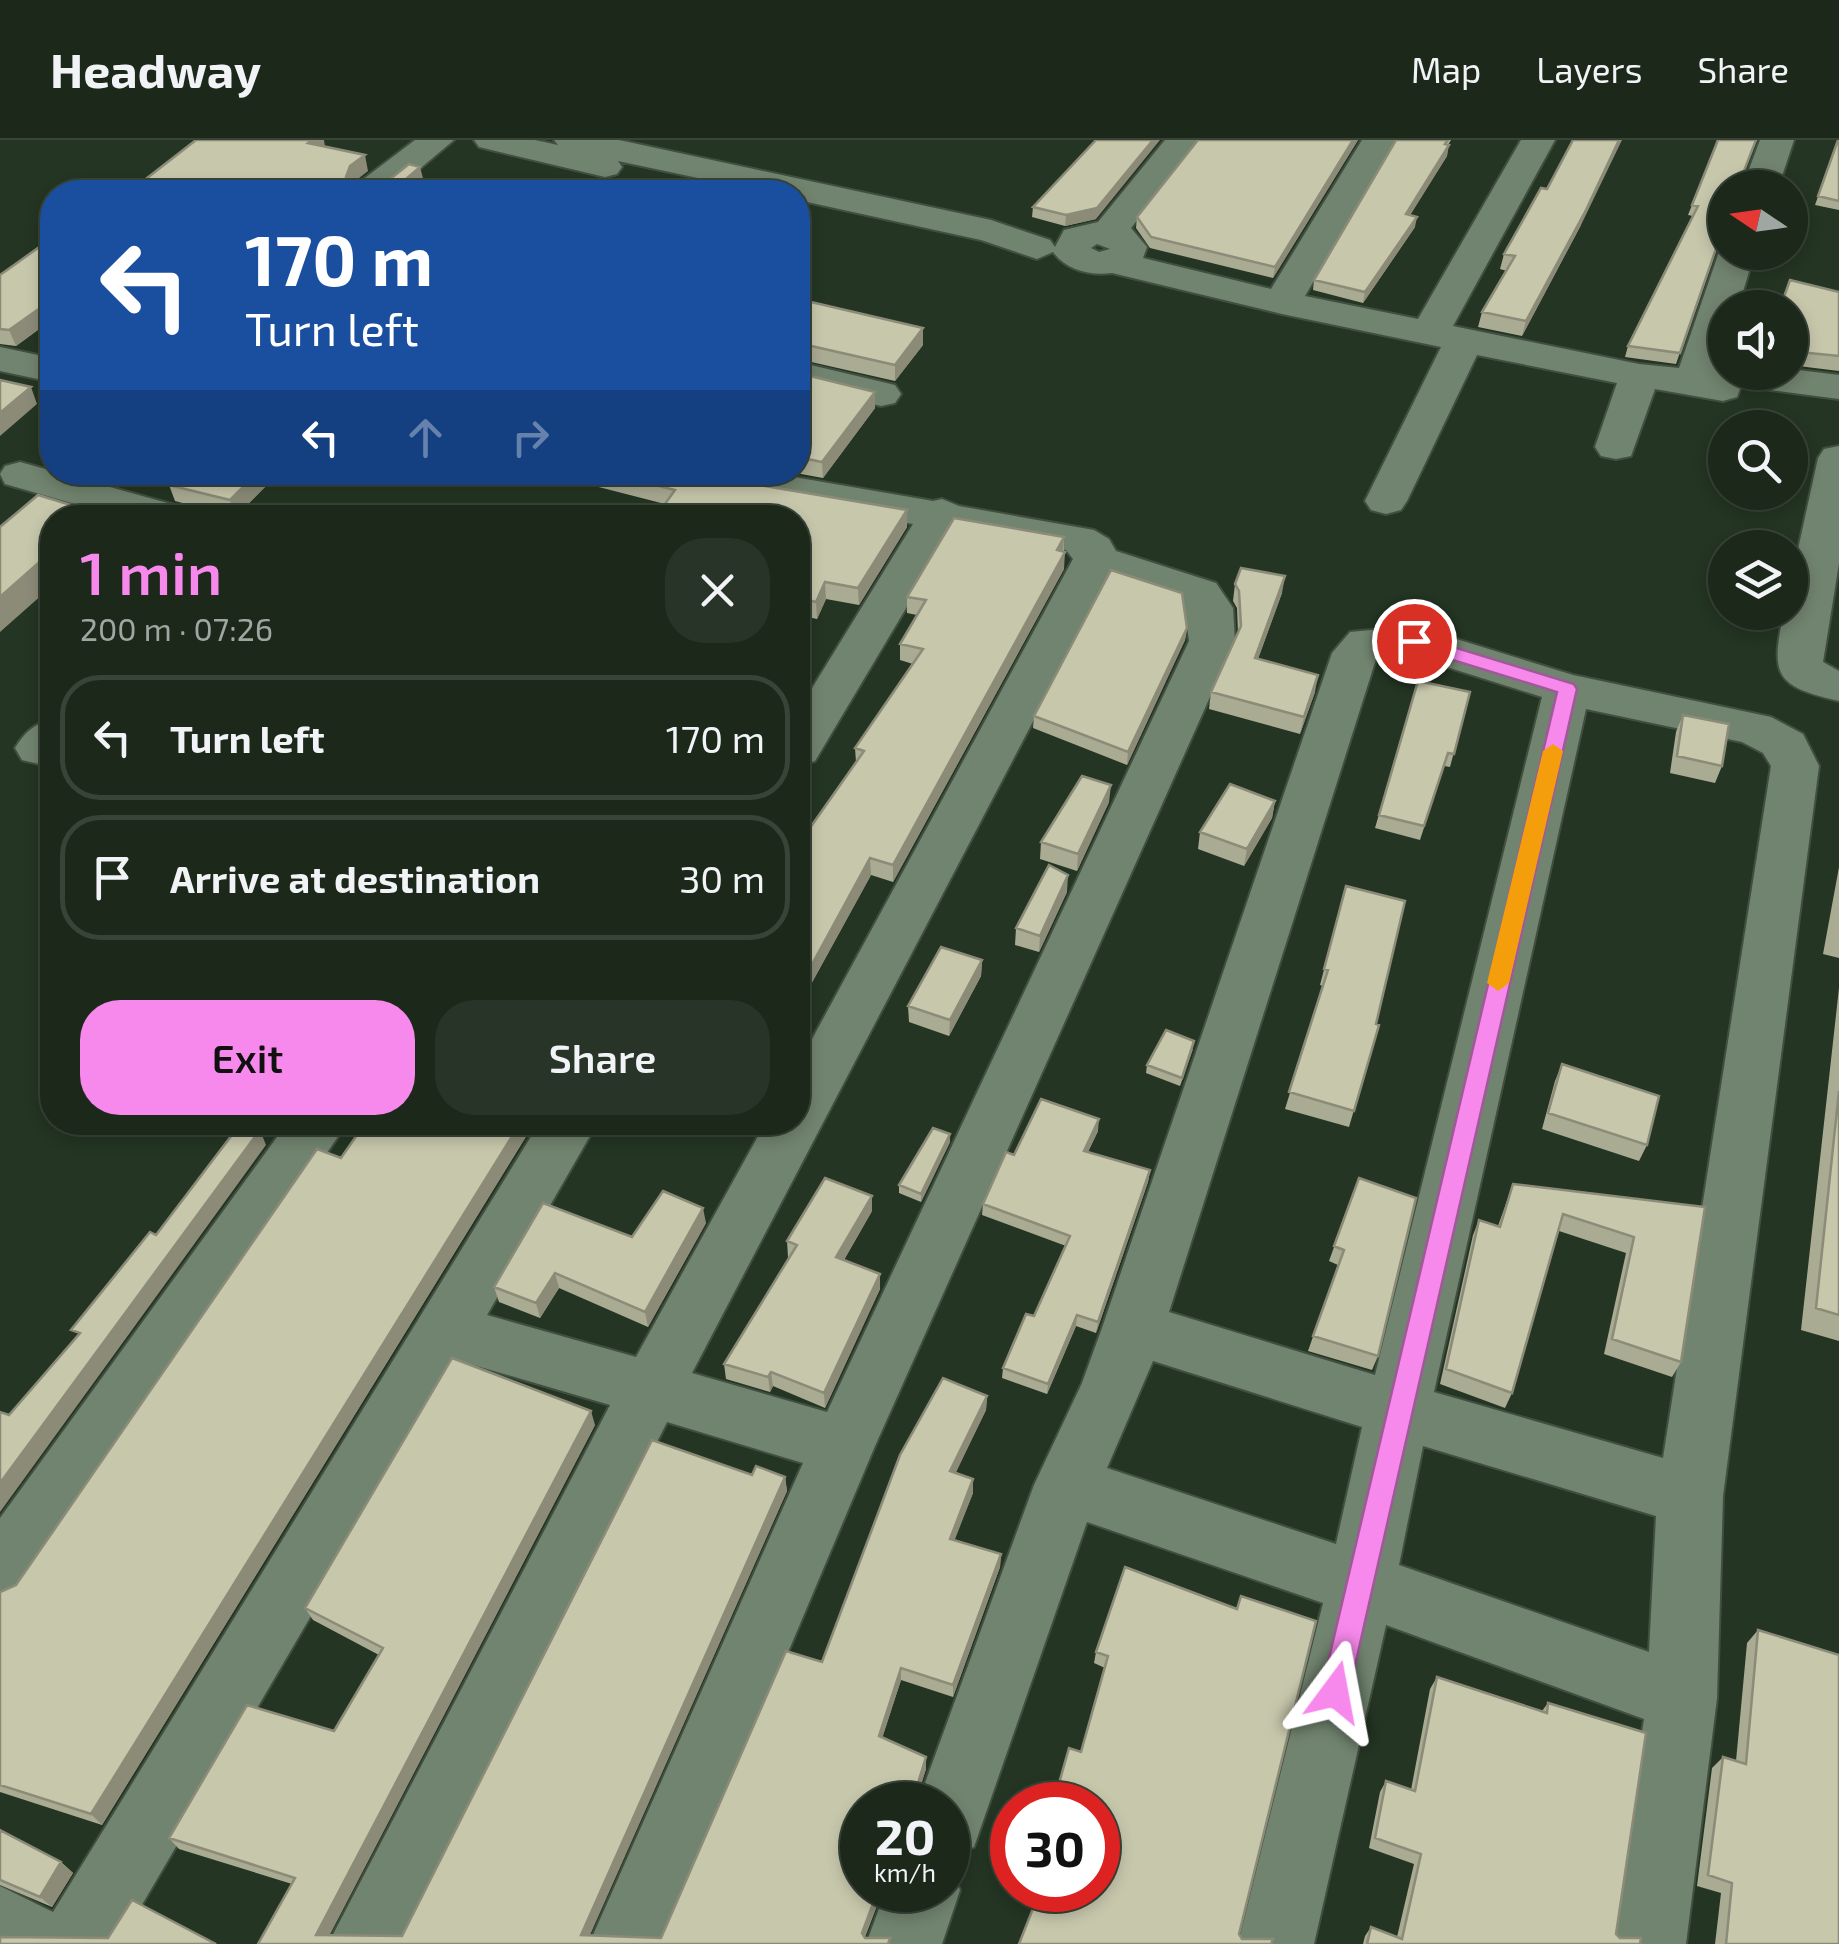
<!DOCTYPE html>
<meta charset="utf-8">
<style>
:root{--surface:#1b281a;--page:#283427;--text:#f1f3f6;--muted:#a0a6a2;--line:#394439;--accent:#f788ec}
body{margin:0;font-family:"Exo 2",sans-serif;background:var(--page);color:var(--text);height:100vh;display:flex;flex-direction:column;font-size:38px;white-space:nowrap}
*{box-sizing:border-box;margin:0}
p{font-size:32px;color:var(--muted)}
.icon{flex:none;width:55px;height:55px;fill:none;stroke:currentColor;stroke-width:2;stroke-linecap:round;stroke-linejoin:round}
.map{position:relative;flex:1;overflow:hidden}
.panel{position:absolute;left:40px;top:365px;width:770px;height:630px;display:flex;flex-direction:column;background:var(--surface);border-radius:40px;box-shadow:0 5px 15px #0003,0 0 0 2px var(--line)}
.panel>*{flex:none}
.guide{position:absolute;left:40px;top:40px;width:770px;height:305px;border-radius:40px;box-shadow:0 5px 15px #0003,0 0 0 2px var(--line);background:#1a4fa0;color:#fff;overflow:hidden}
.needle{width:65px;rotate:283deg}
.fabs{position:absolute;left:1708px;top:30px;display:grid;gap:20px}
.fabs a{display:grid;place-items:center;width:100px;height:100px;border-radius:50%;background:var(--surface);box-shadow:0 5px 15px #0003,0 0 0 2px var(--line);font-size:50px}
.speed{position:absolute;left:840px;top:1642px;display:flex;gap:20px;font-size:50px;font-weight:700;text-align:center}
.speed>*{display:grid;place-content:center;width:130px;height:130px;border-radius:50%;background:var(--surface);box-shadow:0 5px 15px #0003,0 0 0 2px var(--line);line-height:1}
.speed small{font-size:25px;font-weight:400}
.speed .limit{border:15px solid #d22;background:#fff;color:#111}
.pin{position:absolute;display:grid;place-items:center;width:85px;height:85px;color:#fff;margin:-42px;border:5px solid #fff;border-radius:50%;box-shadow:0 2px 10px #0007}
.me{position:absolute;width:110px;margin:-55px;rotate:13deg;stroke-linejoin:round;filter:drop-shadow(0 0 8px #0008)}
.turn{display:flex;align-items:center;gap:35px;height:210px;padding:0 40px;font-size:45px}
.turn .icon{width:130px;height:130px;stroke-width:2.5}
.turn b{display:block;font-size:70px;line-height:85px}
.lanes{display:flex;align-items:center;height:95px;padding:0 40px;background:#0003;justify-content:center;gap:50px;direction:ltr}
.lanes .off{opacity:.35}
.round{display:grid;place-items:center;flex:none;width:105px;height:105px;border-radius:40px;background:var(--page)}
.head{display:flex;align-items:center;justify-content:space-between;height:170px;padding:0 40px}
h1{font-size:60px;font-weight:600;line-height:75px;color:var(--accent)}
.primary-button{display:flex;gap:20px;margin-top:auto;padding:20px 40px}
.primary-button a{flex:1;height:115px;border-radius:40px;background:var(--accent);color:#111;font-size:40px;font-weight:600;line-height:115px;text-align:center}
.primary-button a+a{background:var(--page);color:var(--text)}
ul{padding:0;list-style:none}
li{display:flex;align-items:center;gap:30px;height:125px;margin:0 20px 15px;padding:0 20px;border:5px solid var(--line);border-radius:40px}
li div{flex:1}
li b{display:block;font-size:38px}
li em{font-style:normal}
header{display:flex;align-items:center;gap:60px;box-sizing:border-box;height:140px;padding:0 50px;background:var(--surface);border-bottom:2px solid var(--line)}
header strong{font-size:48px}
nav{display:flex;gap:55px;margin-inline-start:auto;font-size:35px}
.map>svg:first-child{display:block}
</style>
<header>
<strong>Headway</strong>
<nav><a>Map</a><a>Layers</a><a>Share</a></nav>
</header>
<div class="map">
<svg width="1839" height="1804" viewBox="0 0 1839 1804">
<rect width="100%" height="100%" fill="#243523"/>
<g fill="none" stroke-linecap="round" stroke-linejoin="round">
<!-- minor casing -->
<g stroke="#414f40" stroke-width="4">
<path id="minor" d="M415 0H454L392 52H353L357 44Z
M474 0H535L558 5 554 0H619L991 80 1050 100 1055 107 1064 90 1098 82 1165 0H1200L1131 88 1147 107 1143 118 1271 149 1362 0H1396L1305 156 1418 179 1521 0H1555L1453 186 1639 224 1679 228 1719 112 1725 104V112H1755L1738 168H1725V207L1720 223 1725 222V232H1790V229L1839 235V259L1741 246 1737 257 1723 261 1655 249 1631 316 1616 319 1601 316 1595 307 1617 243 1477 215 1407 361 1401 370 1386 374 1371 370 1365 361 1441 207 1282 174 1112 133C1090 136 1066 130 1053 112L1037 119 981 100 798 60V52H764L618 21 622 27 617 34 605 37 479 7ZM1097 104 1110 109 1099 112 1091 108Z
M1760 0H1794L1778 48H1742Z
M0 207 52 218V242L0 231Z
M798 222 895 245 901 254 895 263 881 266 798 246Z
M1839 306V423L1823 522 1839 531V561C1775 546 1770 536 1784 472H1790V446L1818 318 1824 309Z
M20 322 189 369 195 378H124L5 344 0 334 5 326Z
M694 332H765L933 361 942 359 959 366 1094 390 1109 399 1116 411 1216 443 1233 468 1235 501 875 1306 665 1804H589L803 1323 667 1282 406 1804H328L610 1265 460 1221 119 1804H0V1746L53 1772 540 982H598L487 1175 636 1217 766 982H798V925L1073 419 1066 410 952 391 815 621 798 625V571L913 384 767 359 700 341ZM1108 438 1184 463 1189 501 827 1272 692 1233Z
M1414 486 1573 535 1771 577 1803 594 1819 626 1723 1356 1717 1558 1686 1804H1610L1644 1579 1386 1485 1314 1804H1238L1323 1463 1087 1382 974 1707 948 1717V1665H917L1034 1345 1082 1243 1102 1188 1332 513 1350 492ZM1412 516 1542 557 1375 1235 1169 1172 1376 519ZM1586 569 1742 602 1763 613 1771 626 1663 1318 1434 1252ZM1153 1221 1362 1287 1336 1404 1107 1328ZM1423 1306 1656 1376 1649 1512 1399 1425Z
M52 579V621L39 624 22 620 15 608C25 592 34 584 52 579Z
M288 982H348L24 1456 0 1465V1378Z
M948 1723 960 1750 942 1804H866L886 1750H948Z"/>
</g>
<!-- minor -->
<use href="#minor" fill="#71846f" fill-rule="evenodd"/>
</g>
<!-- wall -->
<path fill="#aaab93" d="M1358 0 1273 138 1150 108 1136 88 1137 77Z
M1396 0H1451L1448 5 1447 16 1410 75 1415 87 1363 163 1313 150 1314 140Z
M1838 0H1839V70L1815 65Z
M1725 48V91L1715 111 1676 224 1625 217 1628 206 1693 76 1688 75 1692 65Z
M1033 67 1096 79 1065 86 1032 77Z
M1581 85 1522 196 1478 187 1482 172 1507 131 1500 129 1504 114Z
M52 98V186L46 184 16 206 0 204V135Z
M1839 152V231L1790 225V168Z
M798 159 923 205 895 241 798 219Z
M798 233 875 252V268L823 338 790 332H798Z
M177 332H280L235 377 175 361 169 345 181 334Z
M322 332H353L347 339Z
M540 332H714L765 346 907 370V387L859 465 826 459 817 479 798 475V378L665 364Z
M1064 397V429L893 742 871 735 798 868V705L856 622 855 608 913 524 900 520V504L917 475 907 473V457Z
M1235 444 1282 453 1258 519 1315 552 1300 594 1209 569 1211 552 1238 493 1237 468 1233 461Z
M1187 488 1185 500 1127 625 1033 588 1034 576Z
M1418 541 1470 552 1450 627 1444 626 1420 700 1375 688Z
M1683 575 1722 626 1715 643 1670 633 1676 592Z
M1275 661 1272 678 1244 726 1198 709 1200 692Z
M1109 662 1077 731 1040 719 1041 702Z
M1839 727V818L1823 814Z
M1346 746 1376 884 1379 885 1349 987 1285 969 1323 846 1320 845Z
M1067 752 1039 812 1015 805 1016 788Z
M982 820 981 836 949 896 909 882 908 866Z
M1839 848V1201L1801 1190Z
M1193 909 1180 946 1146 933 1147 925Z
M1562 924 1647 1005 1639 1021 1542 989 1555 941Z
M366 982H535L102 1685 0 1652V1452L16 1445 341 1018Z
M1098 991 1088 1012 1150 1030 1148 1042 1096 1193 1076 1186 1047 1254 1002 1238 1003 1228 1034 1176 1066 1106 982 1075 983 1064 1014 1015Z
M950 1002 921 1062 899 1053V1045Z
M1359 1038 1378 1216 1372 1230 1308 1211 1338 1125 1329 1121Z
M1513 1044 1705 1067 1681 1222 1672 1237 1604 1214 1626 1113 1559 1091 1512 1253 1505 1268 1440 1244 1473 1095 1479 1080 1498 1086Z
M872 1056V1071L844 1120 880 1134V1149L825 1268 773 1246 770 1252 726 1239 724 1224 790 1117H788L787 1101Z
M706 1083 648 1187 559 1148 540 1178 499 1162 494 1147 632 1097Z
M987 1256 986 1270 955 1333 973 1339V1353L954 1400 1001 1414 1000 1427 953 1557 901 1540 882 1598 926 1629 917 1656 862 1750H883L865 1797 258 1804 292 1744 179 1709 169 1698 334 1591 379 1515 313 1480 305 1468 595 1285 329 1795 402 1796 752 1335 785 1337 787 1351 589 1796 661 1798 822 1522Z
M1125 1427 1239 1794 1242 1799 1271 1804 1032 1764 1034 1750 1098 1665H1053L1069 1608 1081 1612 1105 1528 1094 1523 1096 1512Z
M1758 1490 1839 1804H1715L1721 1753 1697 1746 1712 1628 1723 1617 1736 1621 1747 1503Z
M1437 1537 1542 1571 1548 1563 1616 1794 1620 1798 1640 1804H1363L1365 1796 1371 1787 1397 1797 1414 1724 1369 1708 1380 1652 1386 1641 1411 1650 1430 1549Z
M0 1690 61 1722 73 1733 52 1767 0 1745Z"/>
<!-- shaded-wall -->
<path fill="#8b8b78" d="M312 0H324L325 7 308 3Z
M1153 0H1160L1096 79 1065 86 1066 75Z
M1353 0H1358L1273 138 1275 127Z
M1619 0H1622L1581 85 1522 196 1526 181Z
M1449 5 1447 16 1404 85 1406 74Z
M365 15 368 31 354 42 346 37 350 26Z
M420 27 424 42 412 52H391Z
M1417 77 1415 87 1363 163 1365 152Z
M40 168 46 184 16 206 9 190Z
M923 188V205L895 241V225Z
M31 247 37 264 0 296V273Z
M875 252V268L823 338 822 322Z
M258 332H280L235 377 230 360Z
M907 370V387L859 465 858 448Z
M1064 397 1063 413 1057 410Z
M52 411V446L0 492V457Z
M1065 412 1064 429 893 742V725Z
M1285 436 1282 453 1252 535 1255 518Z
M825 442 826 459 817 479 816 462Z
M1187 488 1185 500 1127 625 1128 612Z
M1318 535 1315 552 1300 594 1304 577Z
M1111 645 1109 662 1077 731 1078 714Z
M1275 661 1272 678 1244 726 1247 709Z
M870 718 871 735 798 868V850Z
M1068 735 1067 752 1039 812 1040 796Z
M982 820 981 836 949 896 950 880Z
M1099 979 1098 991 1083 1022 1084 1011Z
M521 982H535L102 1685 91 1674Z
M260 990 266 1005 0 1372V1343Z
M950 994V1002L921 1062V1054Z
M1150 1030 1148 1042 1096 1193 1098 1182Z
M872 1056V1071L837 1132 836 1117Z
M703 1068 706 1083 648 1187 645 1172Z
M555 1133 559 1148 540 1178 536 1163Z
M880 1134V1149L825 1268 824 1253Z
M1077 1175 1076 1186 1047 1254 1048 1244Z
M771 1232 773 1246 770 1252 768 1237Z
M987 1256 986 1270 950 1345V1331Z
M591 1271 595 1285 325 1804 316 1795Z
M785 1337 787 1351 586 1804 581 1795Z
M973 1339V1353L950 1412V1399Z
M1001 1414 1000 1427 953 1557V1545Z
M901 1528V1540L879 1608V1596Z
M926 1617V1629L915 1665 914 1656Z
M61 1722 73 1733 52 1767 40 1757Z
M878 1750H883L862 1803V1793Z"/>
<!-- building -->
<path fill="#c6c7ab" stroke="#8b8b78" stroke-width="2.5" d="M196 0H312L308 3 365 15 350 26 346 37 349 40H389L409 24 420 27 391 52H129Z
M1096 0H1153L1097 68 1066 75 1033 67Z
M1198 0H1353L1275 127 1151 97 1137 77Z
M1396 0H1448L1445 4 1449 5 1406 74 1417 77 1365 152 1314 140Z
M1573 0H1619L1586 70 1526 181 1482 172 1515 116 1504 114 1541 48 1547 49Z
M1718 0H1756L1742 36 1748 41 1744 48H1725V88L1719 100 1680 213 1628 206 1698 66 1692 65Z
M1838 0H1839V61L1818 56Z
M52 98V171L40 168 9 190 0 189V135Z
M1790 140 1839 152V216L1790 211V168H1780Z
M798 159 923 188 895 225 798 203Z
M798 233 875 252 822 322 798 317Z
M0 240 31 247 0 273Z
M182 332H258L230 360 169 345Z
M602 332H714L765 346 907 370 858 448 825 442 816 462 798 458V378H655L675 350Z
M38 355 97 373 92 378H52V411L0 457V387Z
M954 378 1064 397 1057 410 1065 412 893 725 870 718 798 850V705L864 611 855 608 923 509 900 504 926 460 907 457Z
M1241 428 1285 436 1255 518 1318 535 1304 577 1211 552 1241 486 1239 451 1235 444Z
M1111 430 1182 453 1187 488 1128 612 1034 576Z
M1418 541 1470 552 1454 614 1448 613 1424 686 1379 675Z
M1683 575 1729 584 1722 626 1677 616Z
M1082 636 1111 645 1078 714 1041 702Z
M1230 644 1275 661 1247 709 1200 692Z
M1049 725 1068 735 1040 796 1016 788Z
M1346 746 1405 761 1376 884 1379 885 1354 971 1289 952 1328 830 1324 829Z
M941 807 982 820 950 880 908 866Z
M1166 890 1194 901 1182 938 1147 925Z
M1562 924 1659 956 1647 1005 1548 973Z
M1839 951V1175L1816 1168Z
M1041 959 1099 979 1084 1011 1150 1030 1098 1182 1077 1175 1048 1244 1003 1228 1026 1174 1034 1176 1070 1096 983 1064 1006 1012 1014 1015Z
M366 982H521L91 1674 0 1645V1452L16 1445 317 1009 341 1018Z
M241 983 260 990 0 1343V1272L9 1275 80 1193 71 1190 150 1092 156 1095Z
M933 988 950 994 921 1054 899 1045Z
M825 1038 872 1056 836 1117 880 1134 824 1253 771 1232 768 1237 724 1224 797 1105 787 1101Z
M1359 1038 1416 1058 1378 1216 1313 1196 1344 1110 1334 1106Z
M1513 1044 1705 1067 1681 1222 1612 1199 1634 1097 1563 1074 1512 1253 1446 1229 1479 1080 1500 1087Z
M663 1051 703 1068 645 1172 555 1133 536 1163 494 1147 543 1063 632 1097Z
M452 1218 591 1271 316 1795 402 1796 652 1300 752 1335 756 1326 785 1337 581 1795 661 1798 786 1511 822 1522 900 1315 943 1238 987 1256 950 1331 973 1339 950 1399 1001 1414 953 1545 901 1528 879 1596 926 1617 914 1656 943 1658 940 1665H862V1750H878L862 1793 865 1798H890L888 1804H258L295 1738 169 1698 247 1565 334 1591 383 1508 305 1468Z
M1125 1427 1237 1469 1241 1456 1316 1481 1239 1794 1242 1799H1273L1271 1804H1019L1038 1756 1033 1754 1034 1750H1098V1665H1059V1663L1054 1661 1069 1608 1081 1612 1108 1516 1096 1512Z
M1758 1490 1839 1515V1804H1726L1732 1743 1708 1735 1723 1617 1746 1624Z
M1437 1537 1547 1573 1548 1563 1646 1593 1616 1794 1620 1798H1641L1640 1804H1367L1371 1787 1402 1799 1421 1714 1375 1698 1386 1641 1415 1651Z
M0 1690 61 1722 40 1757 0 1740Z
M132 1760 216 1804H0V1797L108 1798Z"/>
<!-- route -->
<path fill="#f788ec" stroke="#a15899" stroke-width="2.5" d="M1414 495 1574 544 1577 549 1349 1552 1345 1562 1335 1566 1325 1562 1321 1552 1557 552 1407 506V497Z"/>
<!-- slow -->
<path fill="#f59e0b" d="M1553 604 1563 611 1509 843 1498 851 1487 843 1543 611Z"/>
</svg>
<div class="fabs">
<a><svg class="needle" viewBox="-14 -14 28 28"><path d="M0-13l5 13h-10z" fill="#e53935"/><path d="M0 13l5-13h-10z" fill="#a0a6a2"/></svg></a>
<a><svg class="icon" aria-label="sound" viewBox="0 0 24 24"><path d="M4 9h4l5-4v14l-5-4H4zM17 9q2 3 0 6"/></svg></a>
<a><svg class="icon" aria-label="search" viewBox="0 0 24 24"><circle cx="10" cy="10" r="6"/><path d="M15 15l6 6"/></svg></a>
<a><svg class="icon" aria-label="layers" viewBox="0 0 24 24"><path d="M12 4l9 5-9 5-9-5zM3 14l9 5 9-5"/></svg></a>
</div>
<div class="speed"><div>20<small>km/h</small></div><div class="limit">30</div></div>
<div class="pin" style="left:1414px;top:501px;background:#d93025"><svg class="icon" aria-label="arrive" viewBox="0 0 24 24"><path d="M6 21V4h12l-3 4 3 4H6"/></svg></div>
<svg class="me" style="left:1335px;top:1552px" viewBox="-20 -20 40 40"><path d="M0-17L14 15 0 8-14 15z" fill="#f788ec" stroke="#fff" stroke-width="4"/></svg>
<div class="guide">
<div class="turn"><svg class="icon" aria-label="left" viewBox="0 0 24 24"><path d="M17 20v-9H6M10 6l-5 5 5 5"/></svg><div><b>170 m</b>Turn left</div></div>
<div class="lanes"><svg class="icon" aria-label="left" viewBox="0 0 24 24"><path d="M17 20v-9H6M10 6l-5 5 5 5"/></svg><svg class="icon off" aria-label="ahead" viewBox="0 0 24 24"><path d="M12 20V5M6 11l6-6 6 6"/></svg><svg class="icon off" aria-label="right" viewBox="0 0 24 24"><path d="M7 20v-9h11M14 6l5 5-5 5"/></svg></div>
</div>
<section class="panel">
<div class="head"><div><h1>1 min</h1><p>200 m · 07:26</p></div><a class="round"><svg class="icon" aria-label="close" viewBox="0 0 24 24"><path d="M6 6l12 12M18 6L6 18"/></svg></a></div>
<ul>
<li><svg class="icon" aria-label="left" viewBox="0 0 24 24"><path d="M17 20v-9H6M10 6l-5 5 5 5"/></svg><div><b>Turn left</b></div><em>170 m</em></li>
<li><svg class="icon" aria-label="arrive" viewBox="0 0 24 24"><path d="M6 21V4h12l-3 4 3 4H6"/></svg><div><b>Arrive at destination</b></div><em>30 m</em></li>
</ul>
<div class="primary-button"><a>Exit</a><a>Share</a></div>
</section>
</div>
